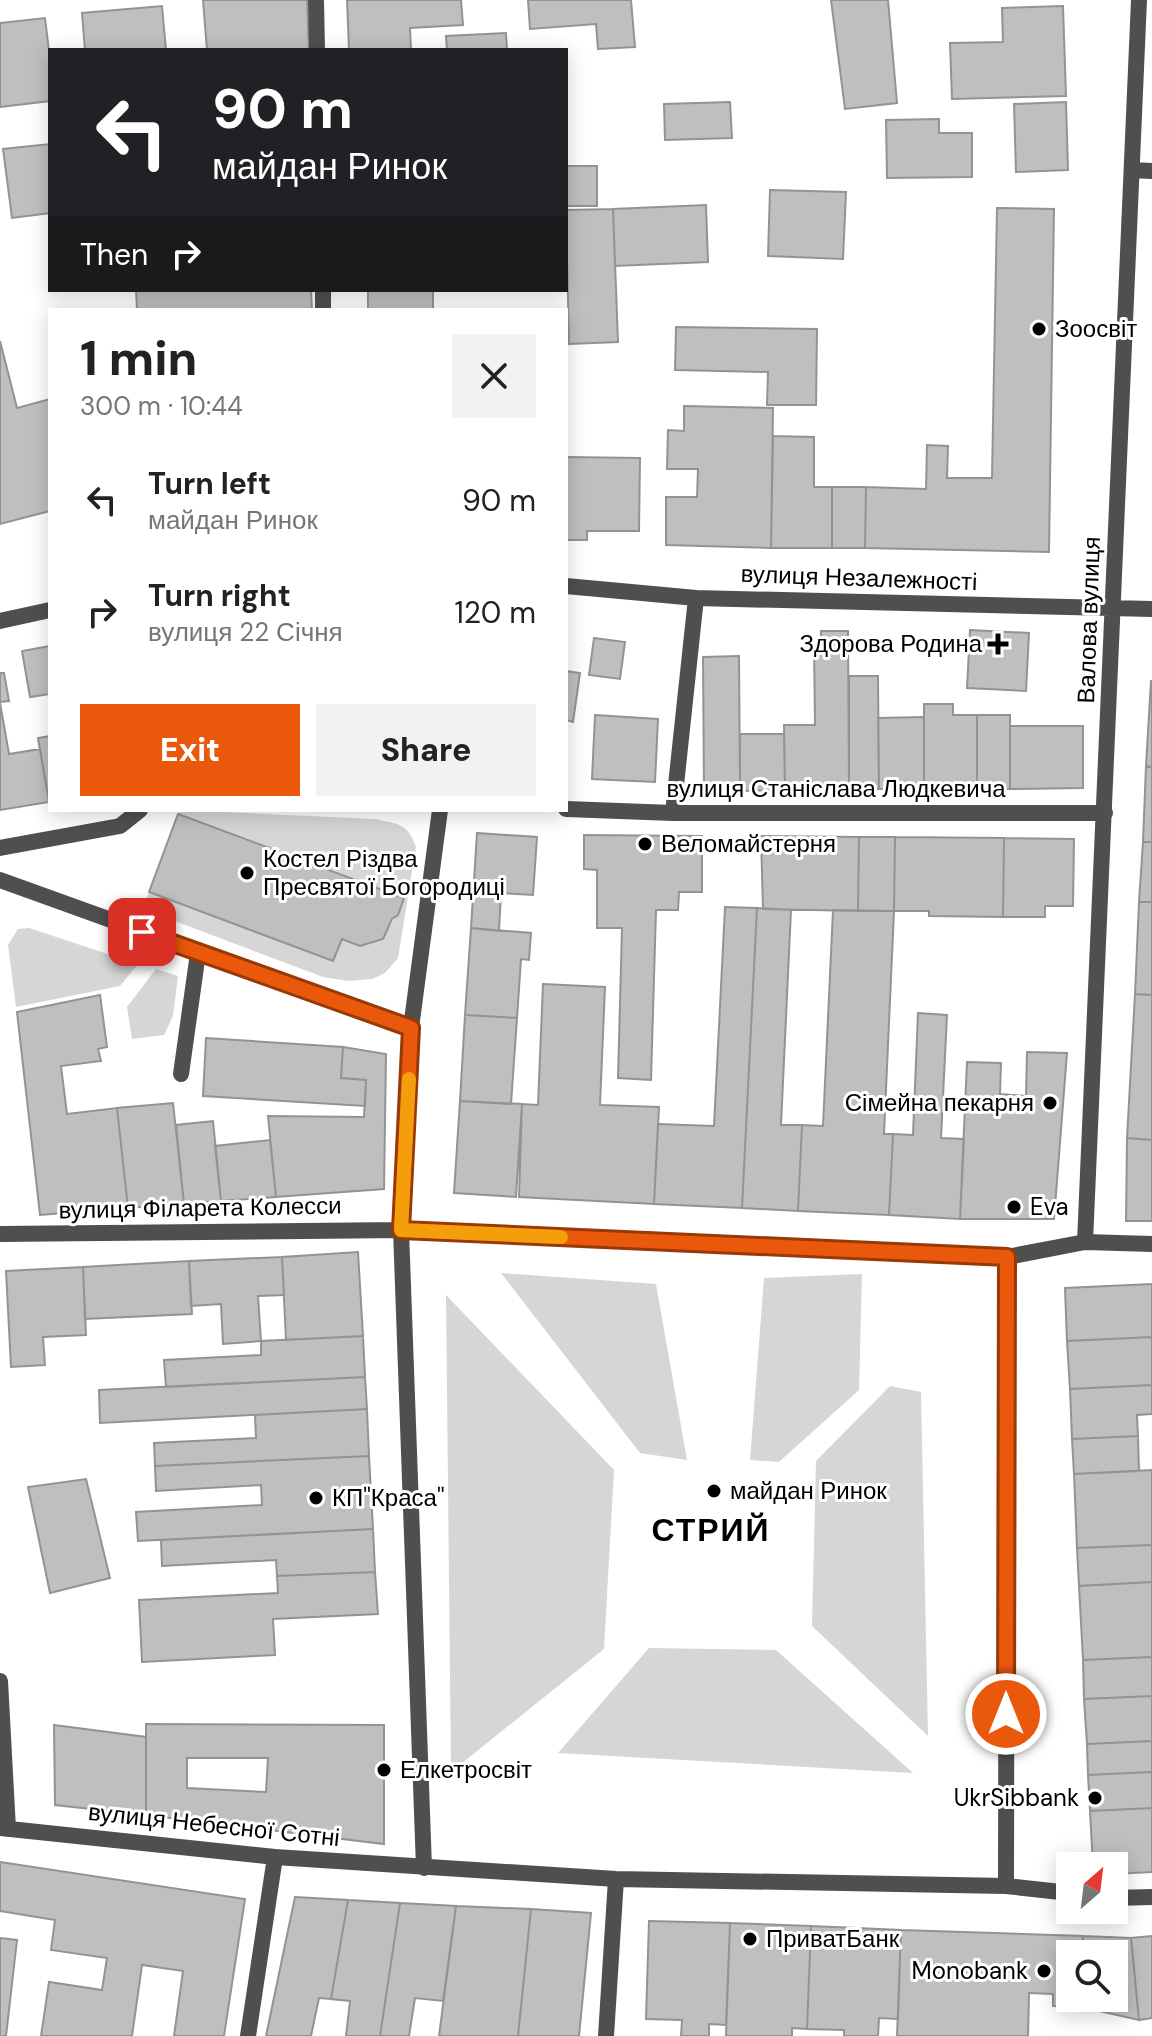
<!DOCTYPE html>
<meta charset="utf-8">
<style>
:root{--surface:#fff;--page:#f2f2f2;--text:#222;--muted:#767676;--accent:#ea580c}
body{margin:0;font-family:"DM Sans",sans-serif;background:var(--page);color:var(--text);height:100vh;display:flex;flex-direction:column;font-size:30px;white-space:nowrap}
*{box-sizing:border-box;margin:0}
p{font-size:26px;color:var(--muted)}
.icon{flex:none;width:44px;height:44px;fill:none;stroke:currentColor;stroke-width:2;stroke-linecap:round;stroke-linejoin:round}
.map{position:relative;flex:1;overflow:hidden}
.details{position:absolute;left:48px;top:308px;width:520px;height:504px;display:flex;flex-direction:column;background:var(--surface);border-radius:0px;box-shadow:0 4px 20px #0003}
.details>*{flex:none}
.top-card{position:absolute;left:48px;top:48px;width:520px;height:244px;border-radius:0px;box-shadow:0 4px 20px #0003;background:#202124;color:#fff;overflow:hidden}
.needle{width:52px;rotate:28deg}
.controls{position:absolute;left:1056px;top:1852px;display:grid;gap:16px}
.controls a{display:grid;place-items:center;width:72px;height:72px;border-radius:0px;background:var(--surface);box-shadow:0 4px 20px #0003;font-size:40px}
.pin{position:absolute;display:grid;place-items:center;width:68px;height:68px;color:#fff;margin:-34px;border-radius:16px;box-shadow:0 4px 12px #0006}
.me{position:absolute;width:88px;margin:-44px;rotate:0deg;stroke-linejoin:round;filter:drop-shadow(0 0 6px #0008)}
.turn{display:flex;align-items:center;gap:28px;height:168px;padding:0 32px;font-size:36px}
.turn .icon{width:104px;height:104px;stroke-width:2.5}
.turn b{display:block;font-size:56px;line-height:68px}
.then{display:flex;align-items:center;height:76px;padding:0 32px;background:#0003;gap:16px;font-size:30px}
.round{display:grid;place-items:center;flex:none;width:84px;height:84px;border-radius:0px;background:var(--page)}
.summary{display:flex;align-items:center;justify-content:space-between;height:136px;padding:0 32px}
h1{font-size:48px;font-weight:800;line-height:60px}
.cta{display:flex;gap:16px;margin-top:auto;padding:16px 32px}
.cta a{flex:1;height:92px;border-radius:0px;background:var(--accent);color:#fff;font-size:32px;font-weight:800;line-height:92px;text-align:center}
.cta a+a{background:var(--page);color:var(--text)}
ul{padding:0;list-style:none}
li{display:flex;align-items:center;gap:24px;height:112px;padding:0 32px}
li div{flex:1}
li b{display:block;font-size:30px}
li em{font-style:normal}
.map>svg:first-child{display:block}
</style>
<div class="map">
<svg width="1152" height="2036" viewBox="0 0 1152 2036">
<rect width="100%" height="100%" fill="#fff"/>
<!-- green -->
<path fill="#d6d6d6" d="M180 810 375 819C398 824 408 823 416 847L398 958 385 973 372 979 348 981 323 977 143 909 149 892 333 961 342 939 360 946 383 939C390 924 399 914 404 898L178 814Z
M29 928 138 964 120 986 16 1007 8 945 18 929Z
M156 969 178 976 173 1016 164 1035 132 1039 127 1007Z
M501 1273 656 1284 687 1460 640 1453Z
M862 1274 859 1390 779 1462 750 1460 764 1278Z
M446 1295 614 1470 604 1649 451 1772Z
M890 1386 921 1392 928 1736 812 1626 816 1461Z
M649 1648 776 1650 913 1773 558 1753Z"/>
<!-- building -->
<path fill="#bfbfbf" stroke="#939393" stroke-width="2" fill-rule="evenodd" d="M203 0H307L309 50H207Z
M347 0H461L463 25 410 28 411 50H349Z
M528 0H631L635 47 598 49 596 24 530 29Z
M831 0H888L897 103 845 109Z
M162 6 166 50H85L82 13Z
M1063 6 1066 96 952 99 950 43 1003 42 1002 8Z
M45 18 50 59V101L0 107V23Z
M506 33 507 50H447L446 36Z
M730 102 732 138 665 140 664 104Z
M1066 102 1068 170 1016 172 1014 104Z
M939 119V133H972V177L887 178 886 120Z
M50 144V213L12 218 3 149Z
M566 166H597V206H566Z
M770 190 846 192 843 259 768 256Z
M706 205 708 262 615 266 613 209Z
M997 208 1054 209 1049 552 865 548 866 487 926 489 927 445 948 446 947 478H992Z
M613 209 618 342 569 344 566 210Z
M136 290H311L312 310H137Z
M368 290H433V310H368Z
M676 327 817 329 816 405H767L768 372 675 370Z
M0 341 17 408 50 399V511L0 524Z
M684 406 773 408 771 548 666 545V497H697L698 469H667L668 430 684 431Z
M773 436 814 437V487H832V548H771Z
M566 457 640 458 639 531H587V540H566Z
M832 487H866L865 548H832Z
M970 630 1029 633 1026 691 967 688Z
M821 631H848L849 790H785L784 725H815L814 645H821Z
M594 638 625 642 620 679 589 675Z
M50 646V694L30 697 22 651Z
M739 656 740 791 704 790 703 657Z
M566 671 580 673 573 722 566 720Z
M0 673H4L9 701 0 702Z
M849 676H878L879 789 849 790Z
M1151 681H1152V767L1146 766Z
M0 703 9 754 40 749 49 802 0 810Z
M924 704H953V715H977V789H924Z
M595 715 658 719 655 782 592 779Z
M977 715H1010V789H977Z
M924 717V789H879L878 718Z
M1010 726H1083V788L1010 789Z
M740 734H784L785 790 740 791Z
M50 736V802H49L38 738Z
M1146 766 1152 767V842H1143Z
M178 814 404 898 398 915 392 919 383 939 360 946 342 939 333 961 149 892Z
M477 833 537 837 533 895 501 893 499 931 471 928Z
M584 835 702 836V892H679L678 910H656L651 1080 618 1078 622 928H597V870L584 869Z
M761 836 859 837 858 911 763 909Z
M859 837H895L894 911H858Z
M895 837 1004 838 1003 917 929 916V911H894Z
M1004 838 1074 839 1073 906H1045V917H1003Z
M1143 842H1152V902H1139Z
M1139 902H1152V995L1135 994Z
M725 907 757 908 742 1208 654 1204 658 1124 714 1126Z
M757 908 791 910 781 1125H802L798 1211 742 1208Z
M833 910 894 911 884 1134H893L889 1215 798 1211 802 1125 823 1126Z
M471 928 531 933 529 960 521 959 517 1018 465 1015Z
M543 984 605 987 600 1105 659 1107 654 1204 519 1197 522 1104 538 1105Z
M1135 994 1152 995V1140L1127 1138Z
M100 995 107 1047 98 1049 101 1061 61 1066 67 1114 117 1108 128 1208 40 1215 17 1012Z
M918 1013 947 1015 941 1138 964 1139 960 1219 889 1215 893 1134 913 1135Z
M465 1015 517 1018 511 1104 460 1101Z
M206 1038 343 1047 341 1078 366 1080 365 1106 203 1096Z
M343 1047 386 1054 384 1189 276 1197 268 1116 364 1117 366 1080 341 1078Z
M1027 1052 1067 1053 1054 1219H960L967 1062 1001 1063 1000 1094 1026 1096Z
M460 1101 522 1104 516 1197 454 1193Z
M173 1103 184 1204 128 1208 117 1108Z
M213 1121 221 1201 184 1204 176 1125Z
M1127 1138 1152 1140V1221H1126Z
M270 1140 276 1197 221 1201 215 1146Z
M358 1252 363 1336 286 1340 282 1257Z
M282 1257 284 1295 258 1296 261 1341 223 1344 221 1304 191 1306 189 1261Z
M189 1261 192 1314 85 1319 83 1267Z
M83 1267 86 1335 43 1337 45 1365 11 1367 6 1271Z
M1152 1284V1337L1067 1341 1065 1288Z
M363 1336 365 1377 166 1387 164 1360 261 1355V1341Z
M1152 1337V1385L1070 1389 1067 1341Z
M365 1377 367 1409 100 1423 99 1390Z
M1152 1385V1414L1137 1415 1138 1436 1072 1439 1070 1389Z
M367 1409 369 1456 155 1466 154 1443 256 1438 255 1415Z
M1138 1436 1139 1471 1074 1474 1072 1439Z
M369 1456 373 1529 138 1541 136 1512 262 1505 261 1485 156 1491 155 1466Z
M1152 1470V1545L1077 1548 1074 1474Z
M86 1479 110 1578 50 1593 28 1487Z
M373 1529 375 1572 277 1576 276 1560 162 1566 161 1540Z
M1152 1545V1582L1079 1586 1077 1548Z
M375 1572 378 1614 273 1619 275 1655 142 1662 139 1600 278 1593 277 1576Z
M1152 1582V1657L1083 1660 1079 1586Z
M1152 1657V1696L1084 1699 1083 1660Z
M1152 1696V1741L1087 1744 1084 1699Z
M146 1724 384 1725V1844L146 1815ZM187 1758H268L266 1792 187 1788Z
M54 1725 146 1737V1815L55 1805Z
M1152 1741V1772L1088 1775 1087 1744Z
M1152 1772V1808L1090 1811 1088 1775Z
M1152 1808V1872L1114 1874V1866H1093L1090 1811Z
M0 1862 245 1899 224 2036H174L183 1971 142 1965 132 2036H41L49 1982 102 1990 107 1958 51 1950 55 1920 0 1911Z
M295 1897 348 1900 331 1999 319 1998 311 2036H266Z
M348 1900 400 1903 380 2036H346L350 2001 331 1999Z
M400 1903 456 1906 443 2001 415 1998 409 2036H380Z
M456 1906 531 1909 518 2036H439Z
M531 1909 591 1913 579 2036H518Z
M649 1921 730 1923 726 2025 709 2024V2036H681L682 2020 646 2019Z
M730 1923 811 1926 807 2029 792 2028V2036H726Z
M811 1926 901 1930 898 2019 879 2018 878 2036H844V2030L807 2029Z
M901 1930 1083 1936V1954H1070V1998H1081V2007L1053 2006V1994L1029 1993 1028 2036H897Z
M1083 1936 1131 1938 1139 2020 1081 2007V1998H1114V1954H1083Z
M1152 1936V2018L1139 2020 1131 1938Z
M0 1938 17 1940 6 2036H0Z"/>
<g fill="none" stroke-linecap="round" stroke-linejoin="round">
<!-- lane -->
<path stroke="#4f4f4f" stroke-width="16" d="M181 1074 198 953"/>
<!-- street -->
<path stroke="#4f4f4f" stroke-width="16" d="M316 0 317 50
M1132 170 1152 171
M323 290V310
M566 586 696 598 1152 609
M0 621 50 610
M566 809 673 813H1105
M673 813 696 598
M0 848 120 826 140 810
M0 880 411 1028
M0 1234 401 1230 1007 1257 1085 1242 1152 1244
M1085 1242 1139 0
M0 1681 8 1829
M0 1828 275 1857 616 1879 1006 1886 1070 1893
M424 1868 401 1230 411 1028 440 810
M1006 1886 1007 1257
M1114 1898 1152 1897
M248 2036 275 1857
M606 2036 616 1879"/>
</g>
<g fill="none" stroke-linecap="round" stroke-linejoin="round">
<!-- route casing -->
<g stroke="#983908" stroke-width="20">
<path id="route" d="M142 932 411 1028 401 1230 1007 1257 1006 1714"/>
</g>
<!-- route -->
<use href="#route" stroke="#ea580c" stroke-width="14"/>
<!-- slow -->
<path stroke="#f59e0b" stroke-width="14" d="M409 1079 401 1230 561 1237"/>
</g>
<!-- markers -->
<g fill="#000" stroke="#fff" stroke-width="3">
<circle cx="1039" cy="329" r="8"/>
<path d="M994 632h8v8h8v8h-8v8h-8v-8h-8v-8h8z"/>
<circle cx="645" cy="844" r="8"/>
<circle cx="247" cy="873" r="8"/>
<circle cx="1050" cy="1103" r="8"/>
<circle cx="1014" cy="1207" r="8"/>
<circle cx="714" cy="1491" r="8"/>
<circle cx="316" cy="1498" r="8"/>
<circle cx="384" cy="1770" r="8"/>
<circle cx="1095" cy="1798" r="8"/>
<circle cx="750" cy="1939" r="8"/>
<circle cx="1044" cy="1971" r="8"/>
</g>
<g text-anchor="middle" stroke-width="6" stroke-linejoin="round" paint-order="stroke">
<!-- poi labels -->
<g font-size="24" fill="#000" stroke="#fff" text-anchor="start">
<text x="1055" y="337">Зоосвіт</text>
<text x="982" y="652" text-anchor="end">Здорова Родина</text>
<text x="661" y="852">Веломайстерня</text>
<text x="263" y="867">Костел Різдва<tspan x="263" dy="28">Пресвятої Богородиці</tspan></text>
<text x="1034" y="1111" text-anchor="end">Сімейна пекарня</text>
<text x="1030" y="1215">Eva</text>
<text x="730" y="1499">майдан Ринок</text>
<text x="332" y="1506">КП''Краса''</text>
<text x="400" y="1778">Елкетросвіт</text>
<text x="1079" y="1806" text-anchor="end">UkrSibbank</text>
<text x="766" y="1947">ПриватБанк</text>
<text x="1028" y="1979" text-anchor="end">Monobank</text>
</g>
<!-- street labels -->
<g font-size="24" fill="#000" stroke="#fff">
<text transform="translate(859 578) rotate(2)" y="8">вулиця Незалежності</text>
<text transform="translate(1089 620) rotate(-88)" y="8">Валова вулиця</text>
<text x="836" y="797">вулиця Станіслава Людкевича</text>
<text transform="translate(200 1208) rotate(-1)" y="8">вулиця Філарета Колесси</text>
<text transform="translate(214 1825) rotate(6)" y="8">вулиця Небесної Сотні</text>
</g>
<!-- district labels -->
<g font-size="32" font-weight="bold" letter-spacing="2" fill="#000" stroke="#fff">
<text x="711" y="1541">СТРИЙ</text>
</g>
</g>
</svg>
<div class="controls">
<a><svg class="needle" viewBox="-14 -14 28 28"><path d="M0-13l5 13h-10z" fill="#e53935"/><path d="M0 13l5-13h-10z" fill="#767676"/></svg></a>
<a><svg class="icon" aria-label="search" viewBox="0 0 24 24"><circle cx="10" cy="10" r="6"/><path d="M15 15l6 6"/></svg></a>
</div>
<div class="pin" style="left:142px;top:932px;background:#d93025"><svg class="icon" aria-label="arrive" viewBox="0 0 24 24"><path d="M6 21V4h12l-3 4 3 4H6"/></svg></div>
<svg class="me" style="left:1006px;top:1714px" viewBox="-20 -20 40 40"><circle r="17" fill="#ea580c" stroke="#fff" stroke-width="3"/><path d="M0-11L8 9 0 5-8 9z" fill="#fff"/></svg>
<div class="top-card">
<div class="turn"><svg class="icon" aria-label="left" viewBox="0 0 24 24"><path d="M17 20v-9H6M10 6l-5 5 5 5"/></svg><div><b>90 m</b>майдан Ринок</div></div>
<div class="then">Then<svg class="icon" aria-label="right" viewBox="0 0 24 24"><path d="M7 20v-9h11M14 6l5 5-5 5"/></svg></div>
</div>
<section class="details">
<div class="summary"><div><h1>1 min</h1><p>300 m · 10:44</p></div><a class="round"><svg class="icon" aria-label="close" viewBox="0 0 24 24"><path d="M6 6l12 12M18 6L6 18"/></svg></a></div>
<ul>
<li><svg class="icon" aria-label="left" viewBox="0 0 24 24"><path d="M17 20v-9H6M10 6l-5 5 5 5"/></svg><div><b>Turn left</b><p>майдан Ринок</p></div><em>90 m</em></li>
<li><svg class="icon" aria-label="right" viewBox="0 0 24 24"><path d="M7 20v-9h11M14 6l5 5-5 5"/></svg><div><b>Turn right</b><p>вулиця 22 Січня</p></div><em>120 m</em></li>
</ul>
<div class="cta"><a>Exit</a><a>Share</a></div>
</section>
</div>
